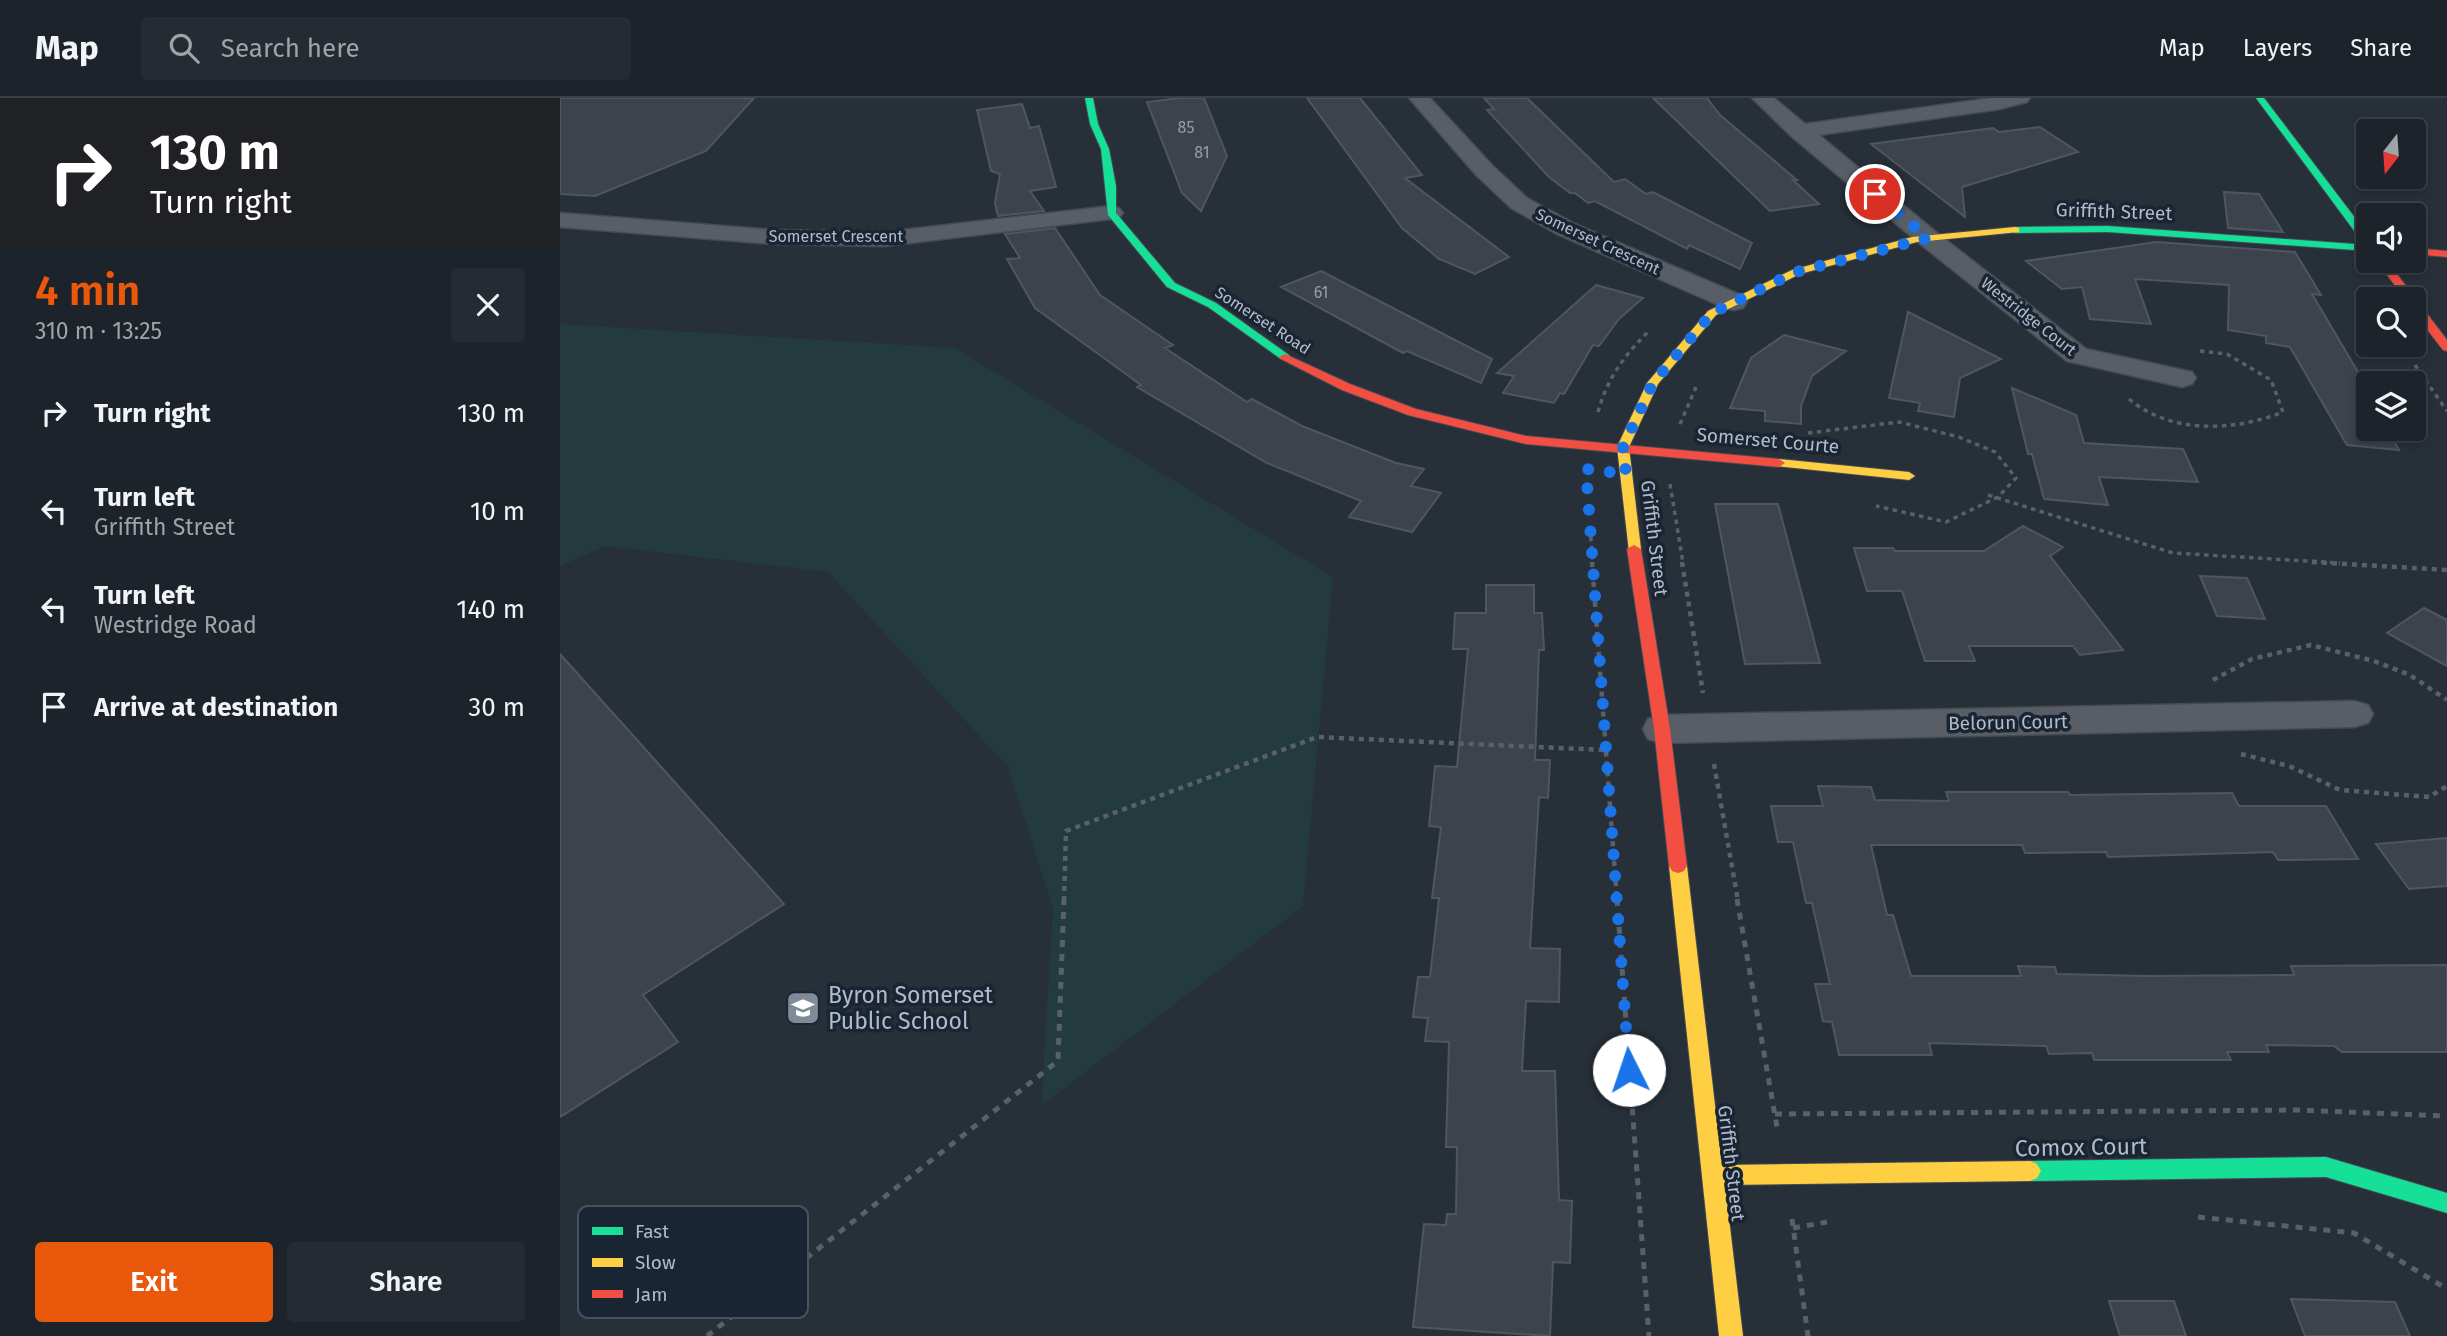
<!DOCTYPE html>
<meta charset="utf-8">
<style>
:root{--surface:#1d232a;--page:#252b32;--text:#f1f3f6;--muted:#a0a4a8;--line:#3b4047;--accent:#ea580c}
body{margin:0;font-family:"Fira Sans",sans-serif;background:var(--page);color:var(--text);height:100vh;display:flex;flex-direction:column;font-size:26px;white-space:nowrap}
*{box-sizing:border-box;margin:0}
p{font-size:23px;color:var(--muted)}
.icon{flex:none;width:38px;height:38px;fill:none;stroke:currentColor;stroke-width:2;stroke-linecap:round;stroke-linejoin:round}
.map{position:relative;flex:1;overflow:hidden}
.panel{display:flex;flex-direction:column;background:var(--surface);width:560px}
.panel>*{flex:none}
.top-card{background:#202124;color:#fff;overflow:hidden}
.needle{width:46px;rotate:197deg}
.buttons{position:absolute;left:1796px;top:21px;display:grid;gap:14px}
.buttons a{display:grid;place-items:center;width:70px;height:70px;border-radius:7px;background:var(--surface);box-shadow:0 4px 10px #0003,0 0 0 2px var(--line);font-size:35px}
.pin{position:absolute;display:grid;place-items:center;width:60px;height:60px;color:#fff;margin:-30px;border:4px solid #fff;border-radius:50%;box-shadow:0 2px 7px #0007}
.me{position:absolute;width:77px;margin:-38px;rotate:356deg;stroke-linejoin:round;filter:drop-shadow(0 0 5px #0008)}
.turn{display:flex;align-items:center;gap:24px;height:147px;padding:0 35px;font-size:32px}
.turn .icon{width:91px;height:91px;stroke-width:2.5}
.turn b{display:block;font-size:49px;line-height:60px}
.round{display:grid;place-items:center;flex:none;width:74px;height:74px;border-radius:7px;background:var(--page)}
.headline{display:flex;align-items:center;justify-content:space-between;height:119px;padding:0 35px}
h1{font-size:42px;font-weight:600;line-height:52px;color:var(--accent)}
.primary-button{display:flex;gap:14px;margin-top:auto;padding:14px 35px}
.primary-button a{flex:1;height:80px;border-radius:7px;background:var(--accent);color:#fff;font-size:28px;font-weight:600;line-height:80px;text-align:center}
.primary-button a+a{background:var(--page);color:var(--text)}
ul{padding:0;list-style:none}
li{display:flex;align-items:center;gap:21px;height:98px;padding:0 35px}
li div{flex:1}
li b{display:block;font-size:26px}
li em{font-style:normal}
header{display:flex;align-items:center;gap:42px;box-sizing:border-box;height:98px;padding:0 35px;background:var(--surface);border-bottom:2px solid var(--line)}
header strong{font-size:33px}
nav{display:flex;gap:38px;margin-inline-start:auto;font-size:24px}
.search{width:490px;height:63px;background:var(--page);display:flex;align-items:center;gap:18px;box-sizing:border-box;padding:0 24px;border-radius:7px;color:var(--muted);font-size:26px}
main{display:flex;flex:1;min-height:0}
.map>svg:first-child{display:block}
</style>
<header>
<strong>Map</strong>
<div class="search"><svg class="icon" aria-label="search" viewBox="0 0 24 24"><circle cx="10" cy="10" r="6"/><path d="M15 15l6 6"/></svg>Search here</div>
<nav><a>Map</a><a>Layers</a><a>Share</a></nav>
</header>
<main>
<section class="panel">
<div class="top-card">
<div class="turn"><svg class="icon" aria-label="right" viewBox="0 0 24 24"><path d="M7 20v-9h11M14 6l5 5-5 5"/></svg><div><b>130 m</b>Turn right</div></div>
</div>
<div class="headline"><div><h1>4 min</h1><p>310 m · 13:25</p></div><a class="round"><svg class="icon" aria-label="close" viewBox="0 0 24 24"><path d="M6 6l12 12M18 6L6 18"/></svg></a></div>
<ul>
<li><svg class="icon" aria-label="right" viewBox="0 0 24 24"><path d="M7 20v-9h11M14 6l5 5-5 5"/></svg><div><b>Turn right</b></div><em>130 m</em></li>
<li><svg class="icon" aria-label="left" viewBox="0 0 24 24"><path d="M17 20v-9H6M10 6l-5 5 5 5"/></svg><div><b>Turn left</b><p>Griffith Street</p></div><em>10 m</em></li>
<li><svg class="icon" aria-label="left" viewBox="0 0 24 24"><path d="M17 20v-9H6M10 6l-5 5 5 5"/></svg><div><b>Turn left</b><p>Westridge Road</p></div><em>140 m</em></li>
<li><svg class="icon" aria-label="arrive" viewBox="0 0 24 24"><path d="M6 21V4h12l-3 4 3 4H6"/></svg><div><b>Arrive at destination</b></div><em>30 m</em></li>
</ul>
<div class="primary-button"><a>Exit</a><a>Share</a></div>
</section>
<div class="map">
<svg width="1887" height="1238" viewBox="0 0 1887 1238">
<rect width="100%" height="100%" fill="#272f38"/>
<!-- green -->
<path fill="#243b3e" d="M0 226 395 250 773 479 743 808 481 1008 493 811 448 669 268 474 45 448 0 468Z"/>
<!-- building -->
<path fill="#3c434c" stroke="#4f5660" stroke-width="2" d="M0 0H194L146 53 35 98 0 96Z
M620 0H644L667 58 641 113 622 95 587 4Z
M747 0H800L862 77 845 80 949 159 915 176 879 161 842 130Z
M924 0H967L1054 84 1065 81 1086 96 1093 94 1192 145 1180 171 1129 147 1127 151 1035 103 1028 105 1015 95H1010L989 79 927 12 934 11Z
M1093 0H1147L1160 17 1237 82H1233L1259 106 1210 113Z
M462 6 470 30 479 28 496 89 470 93 484 113 438 118 435 105 440 76 431 73 417 12Z
M1480 29 1518 54 1402 89 1405 119 1311 46 1433 30 1439 34Z
M1664 94 1699 96 1723 134 1668 130Z
M495 130 540 197 613 247 605 250 687 304 692 301 742 328 836 365 864 371 851 388 881 395 852 434 789 419 801 403 707 365 577 289 581 287 475 210 447 161 460 160 445 136Z
M1596 144 1735 154 1761 197 1752 196 1808 291V331H1828L1839 352 1787 347 1730 249 1706 245V238L1668 232 1669 187 1575 181 1591 226 1530 221 1522 189 1502 191 1466 163Z
M761 173 932 261 921 285 847 253 843 255 721 189Z
M1036 187 1083 200 1059 221 1039 248 1033 247 1004 296 1000 295 994 305 943 295 954 278 937 275Z
M1348 214 1441 261 1400 280 1394 319 1358 313 1360 305 1329 300Z
M1224 237 1286 253 1252 278 1241 308V326L1205 323V313L1170 310 1191 260Z
M1452 290 1516 317 1524 345 1623 351 1638 384 1539 379 1548 407 1484 401 1472 356H1468Z
M1155 406H1218L1260 565 1185 566Z
M1463 428 1503 449 1490 458 1563 552 1520 557 1513 548H1409L1415 563H1365L1342 493H1307L1294 450H1333L1335 453H1424Z
M1640 478 1687 480 1705 521 1657 518Z
M926 487H974V515H982L984 552H979L975 662H990L988 700 979 699 970 850 1000 851 999 904 966 903 962 973H995L999 1102 1012 1103 1010 1165 993 1164 990 1238 853 1229 864 1126 886 1127 887 1116H896L897 1049H886L889 944 865 943 868 920 853 919 858 879H870L879 800H872L881 729 869 728 875 668 897 669 908 551H893L895 515H926Z
M1864 510 1887 522V568L1827 535Z
M0 556 224 806 83 897 118 944 0 1019Z
M1258 688 1311 689 1315 702 1389 703 1386 694H1508L1510 697 1672 695 1679 708H1766L1798 761 1718 762 1713 754 1548 759 1546 754 1465 755 1462 747H1311L1327 817H1333L1351 878H1461L1458 868 1495 869 1497 876 1587 878 1734 877 1731 868 1887 867V954H1782L1774 948 1706 947 1709 954H1667L1671 962H1534L1532 955 1489 956 1486 948 1369 945 1372 957H1279L1272 924 1263 923 1255 886H1270L1252 805H1246L1233 744H1218L1211 708H1263Z
M1887 740V788L1849 791 1816 746Z
M1731 1201 1835 1204 1850 1238H1745Z
M1549 1203H1614L1626 1238H1560Z"/>
<g fill="none" stroke-linecap="round" stroke-linejoin="round">
<!-- street casing -->
<g stroke="#454b54" stroke-width="3">
<path id="street" d="M849 0H870L932 67 967 100 1015 126 1183 198 1187 204 1183 210 1174 212 1165 210 997 136 951 110 916 77Z
M1192 0H1214L1245 26 1432 0H1470L1467 4 1440 11 1259 37 1377 135 1526 251 1632 274 1636 280 1632 286 1622 289 1507 263 1359 145 1231 38Z
M551 108 559 110 563 115 559 120 325 148 214 146 0 129V115L214 132 325 134Z
M1794 603 1808 607 1813 616 1808 625 1794 629 1102 645 1088 641 1083 631 1088 621 1102 617Z"/>
</g>
<!-- fast casing -->
<g stroke="#454b54" stroke-width="2">
<path id="fast" d="M525 0H533L538 26 549 51 556 88V115L615 185 656 205 729 257V261H721L648 209 607 189 548 117 541 51 530 26Z
M1696 0H1704L1808 137V153L1548 134 1455 135 1450 132 1455 129 1548 128 1808 147 1804 146Z
M1766 1059 1887 1095V1115L1766 1079 1470 1083 1463 1080 1459 1073 1463 1066 1470 1063Z"/>
</g>
<!-- slow casing -->
<g stroke="#454b54" stroke-width="2">
<path id="slow" d="M1455 129 1459 130V134L1357 144 1240 176 1156 217 1098 286 1069 349 1081 451 1074 455 1069 454 1057 349 1087 285 1148 213 1232 172 1352 139Z
M1219 361 1349 374 1355 378 1349 382 1215 368 1213 365Z
M1118 761 1124 763 1127 768 1162 1067 1470 1063 1477 1066 1481 1073 1477 1080 1470 1083 1165 1087 1183 1238H1159L1109 768 1112 763Z"/>
</g>
<!-- jam casing -->
<g stroke="#454b54" stroke-width="2">
<path id="jam" d="M1853 150 1887 153V159L1853 156Z
M1817 163H1827L1887 242V253L1883 252 1853 213V201H1845Z
M725 256 790 286 856 311 966 338 1219 361 1225 365 1219 369 966 346 848 317 782 292 721 261 719 259Z
M1074 447 1081 451 1110 631 1127 768 1124 773 1118 775 1112 773 1109 768 1094 631 1067 451Z"/>
</g>
<!-- path-far2 -->
<path stroke="#596168" stroke-width="3.5" stroke-dasharray="4.5 4.5" stroke-linecap="butt" d="M1855 267 1887 313
M1569 301C1612 337 1675 333 1723 314L1711 282 1667 256 1639 253
M1038 314C1047 281 1065 256 1090 232
M1120 326 1136 289
M1248 335 1339 324 1399 339 1435 354 1456 380 1438 399 1386 424 1316 408
M1110 386 1123 465
M1428 397 1613 455 1780 465
M1030 430 1033 465"/>
<!-- path-far1 -->
<path stroke="#596168" stroke-width="4.5" stroke-dasharray="5 5" stroke-linecap="butt" d="M1032 464 1057 803
M1122 464 1143 595
M1752 464 1887 472
M1653 582 1692 561 1751 547 1814 563 1850 577 1887 602
M1681 656 1729 668 1780 692 1869 699 1887 688
M1154 666 1178 803
M504 803 506 733 757 639 1044 652"/>
<!-- path -->
<path stroke="#596168" stroke-width="5" stroke-dasharray="7 7" stroke-linecap="butt" d="M1057 801 1089 1238
M1177 801 1217 1029
M1215 1016 1736 1012 1887 1018
M1638 1119 1794 1135 1887 1191
M1232 1121 1248 1238
M1233 1130 1267 1124
M147 1238 498 963 504 801"/>
<!-- street -->
<use href="#street" fill="#585d66" fill-rule="evenodd"/>
<!-- fast -->
<use href="#fast" fill="#16e098" fill-rule="evenodd"/>
<!-- slow -->
<use href="#slow" fill="#ffcf43" fill-rule="evenodd"/>
<!-- jam -->
<use href="#jam" fill="#f24e42" fill-rule="evenodd"/>
</g>
<g fill="none" stroke-linecap="round" stroke-linejoin="round">
<!-- route -->
<path stroke="#1a73e8" stroke-width="12" stroke-dasharray="0 21.6" d="M1069 972 1026 371 1066 376 1063 349 1093 285 1152 215 1236 174 1368 140 1315 96"/>
</g>
<!-- icons -->
<defs>
<g id="school-square" transform="scale(1.75)"><rect x="-9" y="-9" width="18" height="18" rx="4" fill="#818a97" stroke="#1a2533"/><path d="M0-5L7-2L0 1L-7-2ZM-4 1L0 2.5L4 1V4Q0 6-4 4Z" fill="#fff"/></g>
</defs>
<g fill-rule="evenodd">
<use href="#school-square" x="243" y="910"/>
</g>
<g text-anchor="middle" stroke-width="7" stroke-linejoin="round" paint-order="stroke">
<!-- number labels -->
<g font-size="16" fill="#949daa">
<text x="626" y="35">85</text>
<text x="642" y="60">81</text>
<text x="761" y="200">61</text>
</g>
<!-- far-street labels -->
<g font-size="16" fill="#b1bbca" stroke="#1a2533">
<text x="276" y="144">Somerset Crescent</text>
<text transform="translate(1038 143) rotate(25)" y="6">Somerset Crescent</text>
<text transform="translate(1469 218) rotate(38)" y="6">Westridge Court</text>
<text transform="translate(703 222) rotate(33)" y="6">Somerset Road</text>
</g>
<!-- street labels -->
<g font-size="19" fill="#b1bbca" stroke="#1a2533">
<text transform="translate(1554 113) rotate(2)" y="7">Griffith Street</text>
<text transform="translate(1208 342) rotate(5)" y="7">Somerset Courte</text>
<text transform="translate(1095 440) rotate(83)" y="7">Griffith Street</text>
<text transform="translate(1448 624) rotate(-1)" y="7">Belorun Court</text>
<text transform="translate(1172 1065) rotate(83)" y="7">Griffith Street</text>
</g>
<!-- near-poi labels -->
<g font-size="23" fill="#b1bbca" stroke="#1a2533" text-anchor="start">
<text x="268" y="905">Byron Somerset<tspan x="268" dy="26">Public School</tspan></text>
</g>
<!-- near-street labels -->
<g font-size="23" fill="#b1bbca" stroke="#1a2533">
<text transform="translate(1521 1049) rotate(-1)" y="8">Comox Court</text>
</g>
</g>
<!-- legend -->
<rect x="18" y="1108" width="230" height="112" rx="10" fill="#1a2533" stroke="#475260" stroke-width="2"/>
<rect x="32" y="1129" width="31" height="8" fill="#16e098"/>
<rect x="32" y="1160" width="31" height="9" fill="#ffcf43"/>
<rect x="32" y="1192" width="31" height="8" fill="#f24e42"/>
<g font-size="19" fill="#b1bbca">
<text x="75" y="1140">Fast</text>
<text x="75" y="1171">Slow</text>
<text x="75" y="1203">Jam</text>
</g>
</svg>
<div class="buttons">
<a><svg class="needle" viewBox="-14 -14 28 28"><path d="M0-13l5 13h-10z" fill="#e53935"/><path d="M0 13l5-13h-10z" fill="#a0a4a8"/></svg></a>
<a><svg class="icon" aria-label="sound" viewBox="0 0 24 24"><path d="M4 9h4l5-4v14l-5-4H4zM17 9q2 3 0 6"/></svg></a>
<a><svg class="icon" aria-label="search" viewBox="0 0 24 24"><circle cx="10" cy="10" r="6"/><path d="M15 15l6 6"/></svg></a>
<a><svg class="icon" aria-label="layers" viewBox="0 0 24 24"><path d="M12 4l9 5-9 5-9-5zM3 14l9 5 9-5"/></svg></a>
</div>
<div class="pin" style="left:1315px;top:96px;background:#d93025"><svg class="icon" aria-label="arrive" viewBox="0 0 24 24"><path d="M6 21V4h12l-3 4 3 4H6"/></svg></div>
<svg class="me" style="left:1069px;top:972px" viewBox="-20 -20 40 40"><circle r="19" fill="#fff"/><path d="M0-13L10 11 0 6-10 11z" fill="#1a73e8"/></svg>
</div>
</main>
